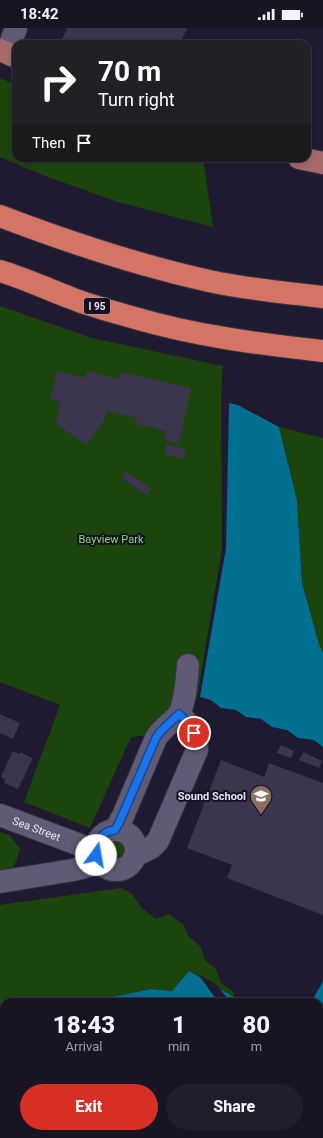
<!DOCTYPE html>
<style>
:root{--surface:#181424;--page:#211d2c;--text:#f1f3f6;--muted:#9f9ea6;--line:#363341;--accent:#d93025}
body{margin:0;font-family:Roboto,sans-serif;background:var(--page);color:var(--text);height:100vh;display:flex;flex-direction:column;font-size:15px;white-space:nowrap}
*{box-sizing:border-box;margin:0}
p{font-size:13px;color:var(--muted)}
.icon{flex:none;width:22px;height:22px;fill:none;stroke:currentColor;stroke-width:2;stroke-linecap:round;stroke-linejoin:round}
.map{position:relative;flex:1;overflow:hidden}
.details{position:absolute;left:0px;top:970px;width:323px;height:140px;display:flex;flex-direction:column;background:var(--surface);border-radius:12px 12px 0 0;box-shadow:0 2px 6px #0003,0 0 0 1px var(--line)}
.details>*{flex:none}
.hud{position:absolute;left:12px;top:12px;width:299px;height:122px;border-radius:12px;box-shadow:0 2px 6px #0003,0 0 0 1px var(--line);background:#202124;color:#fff;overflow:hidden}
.pin{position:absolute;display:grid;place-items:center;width:34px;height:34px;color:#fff;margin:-17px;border:2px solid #fff;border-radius:50%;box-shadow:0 1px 4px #0007}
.me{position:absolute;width:44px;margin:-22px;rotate:13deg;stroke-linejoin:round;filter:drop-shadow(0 0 3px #0008)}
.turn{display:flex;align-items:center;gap:14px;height:84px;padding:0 20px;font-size:18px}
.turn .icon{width:52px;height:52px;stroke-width:2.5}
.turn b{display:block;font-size:28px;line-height:34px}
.then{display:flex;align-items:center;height:38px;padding:0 20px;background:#0003;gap:8px;font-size:15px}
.eta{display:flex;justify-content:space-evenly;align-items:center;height:68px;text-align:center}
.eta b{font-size:24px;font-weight:800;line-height:28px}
.cta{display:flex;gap:8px;margin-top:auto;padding:8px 20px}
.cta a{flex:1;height:46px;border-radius:24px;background:var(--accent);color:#fff;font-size:16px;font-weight:800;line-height:46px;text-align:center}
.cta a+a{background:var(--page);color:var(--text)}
.status{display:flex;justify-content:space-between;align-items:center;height:28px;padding:0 20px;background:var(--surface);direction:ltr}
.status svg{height:11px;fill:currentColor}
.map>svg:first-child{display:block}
</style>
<div class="status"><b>18:42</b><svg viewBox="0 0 49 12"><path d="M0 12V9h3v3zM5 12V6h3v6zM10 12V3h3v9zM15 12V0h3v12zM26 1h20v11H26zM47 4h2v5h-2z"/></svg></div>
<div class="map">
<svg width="323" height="1110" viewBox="0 0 323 1110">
<rect width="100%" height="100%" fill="#201a30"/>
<!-- green -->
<path fill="#1c440d" d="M0 50 16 57V130H203L213 199 118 174 40 146 0 129Z
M0 278 92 310 223 338 221 370 222 521 197 670 167 686 148 707 131 709 90 800 24 774 60 677 0 654Z
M279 399 323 410V625L319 616 302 555 297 472Z
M0 804 9 807 20 820 17 831 12 841 0 842Z
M106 822a10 10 0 1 1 20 0a10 10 0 1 1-20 0Z
M121 860 131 865 142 880 156 891 168 886 183 896 188 908 200 918 205 932 216 941 221 955 233 963 234 969 189 943 172 963 151 961 103 971 43 974H4V981H0V877Z"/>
<!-- water -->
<path fill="#016f90" d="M229 375 238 377 279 399 297 472 302 555 319 616 323 625V719L314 712 298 710 287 702 272 699 261 691 246 689 236 682 221 680 211 672 200 669 226 520Z
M189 943 234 969 237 974H43L103 971 151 961 172 963Z
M323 953V1110H0V981H4V1106H319V974H308L314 969Z"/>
<!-- pier -->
<path fill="#201a30" d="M198 946 217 957 230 974H218Z"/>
<!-- building -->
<path fill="#3b354d" d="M67 0H187L180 16H60Z
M57 343 85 350 87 343 119 351 121 344 191 360 179 416 164 412 166 403 136 396 137 390 107 383 105 391 87 417 56 396 60 374 50 371Z
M166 416 186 421 184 431 164 426Z
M126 443 151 460 147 467 121 450Z
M0 686 20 695 13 711 0 705Z
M281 717 294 723 291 730 277 725Z
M13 723 19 726 20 724 33 730 18 761 4 755 5 751 1 749Z
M303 724 322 733 319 740 299 732Z
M221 732 264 749 269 735 323 755V887L227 850 232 837 187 820Z"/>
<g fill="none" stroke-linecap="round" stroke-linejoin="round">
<!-- minor casing -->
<g stroke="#3a3547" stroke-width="24">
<g id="minor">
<path d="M7 25 16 0"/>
<path id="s1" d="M0 787 96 823"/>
<circle cx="116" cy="822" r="20"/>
<path d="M115 802 123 788 156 710C162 700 172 695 178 687 185 678 187 649 188 637"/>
<path d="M135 828 151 820 158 813 197 722C197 706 190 697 179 686"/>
<path d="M0 854 73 842 100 835"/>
</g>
</g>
<!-- major casing -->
<g stroke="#3a3547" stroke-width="24">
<path id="major" d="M0 22 16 29
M299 130 323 135"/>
</g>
<!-- highway casing -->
<g stroke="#3a3547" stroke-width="24">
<path id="highway" d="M0 188C68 214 137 237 209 253 246 261 285 265 323 269
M0 243C24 250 47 261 71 270 91 278 114 284 135 290 196 308 260 316 323 323"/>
</g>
<!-- minor -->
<use href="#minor" stroke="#605a74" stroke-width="22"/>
<!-- major -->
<use href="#major" stroke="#a66a6a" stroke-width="22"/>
<!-- highway -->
<use href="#highway" stroke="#d47464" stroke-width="22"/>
</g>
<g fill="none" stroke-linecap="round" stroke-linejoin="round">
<!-- route casing -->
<g stroke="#114b97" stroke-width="10">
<path id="route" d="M96 827C94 814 102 803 115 802L119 795 156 710 160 704 179 686 188 695 194 705"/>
</g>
<!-- route -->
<use href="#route" stroke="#1a73e8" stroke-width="7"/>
</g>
<!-- icons -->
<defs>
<g id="school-pin" transform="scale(1.15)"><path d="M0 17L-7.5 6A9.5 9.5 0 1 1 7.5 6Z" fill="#8d6e63" stroke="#171126"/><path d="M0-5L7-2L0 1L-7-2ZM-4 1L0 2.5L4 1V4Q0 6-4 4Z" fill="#fff"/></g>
</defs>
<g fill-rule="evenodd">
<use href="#school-pin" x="261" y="768"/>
</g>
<g text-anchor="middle" stroke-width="4" stroke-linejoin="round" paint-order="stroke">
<!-- shield labels -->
<rect fill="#171126" stroke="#a6a3b3" stroke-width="1" x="84" y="270" width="26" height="16" rx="3"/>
<g font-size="10" font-weight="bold" fill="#e4e1f0">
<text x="97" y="282">I 95</text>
</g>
<!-- park labels -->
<g font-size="11" fill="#8cd875" stroke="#171126">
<text x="111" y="515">Bayview Park</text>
</g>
<!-- poi labels -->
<g font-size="11" font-weight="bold" fill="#e4e1f0" stroke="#171126" text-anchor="end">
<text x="246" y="772">Sound School</text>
</g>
<!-- street labels -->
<g font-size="11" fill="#e4e1f0" stroke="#171126">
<text dy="4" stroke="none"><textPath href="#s1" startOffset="39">Sea Street</textPath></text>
</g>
</g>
</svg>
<div class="pin" style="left:194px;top:705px;background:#d93025"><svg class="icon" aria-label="arrive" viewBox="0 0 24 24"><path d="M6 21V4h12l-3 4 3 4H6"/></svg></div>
<svg class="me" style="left:96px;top:827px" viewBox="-20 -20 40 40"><circle r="19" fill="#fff"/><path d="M0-13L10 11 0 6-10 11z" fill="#1a73e8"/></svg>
<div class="hud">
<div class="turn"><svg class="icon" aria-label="right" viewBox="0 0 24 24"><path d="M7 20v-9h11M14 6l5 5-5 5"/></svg><div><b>70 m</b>Turn right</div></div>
<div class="then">Then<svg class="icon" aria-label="arrive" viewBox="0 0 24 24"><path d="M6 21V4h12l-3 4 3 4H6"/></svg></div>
</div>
<section class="details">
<div class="eta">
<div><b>18:43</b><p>Arrival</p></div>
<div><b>1</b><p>min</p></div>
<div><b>80</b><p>m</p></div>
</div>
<div class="cta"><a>Exit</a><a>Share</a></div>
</section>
</div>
